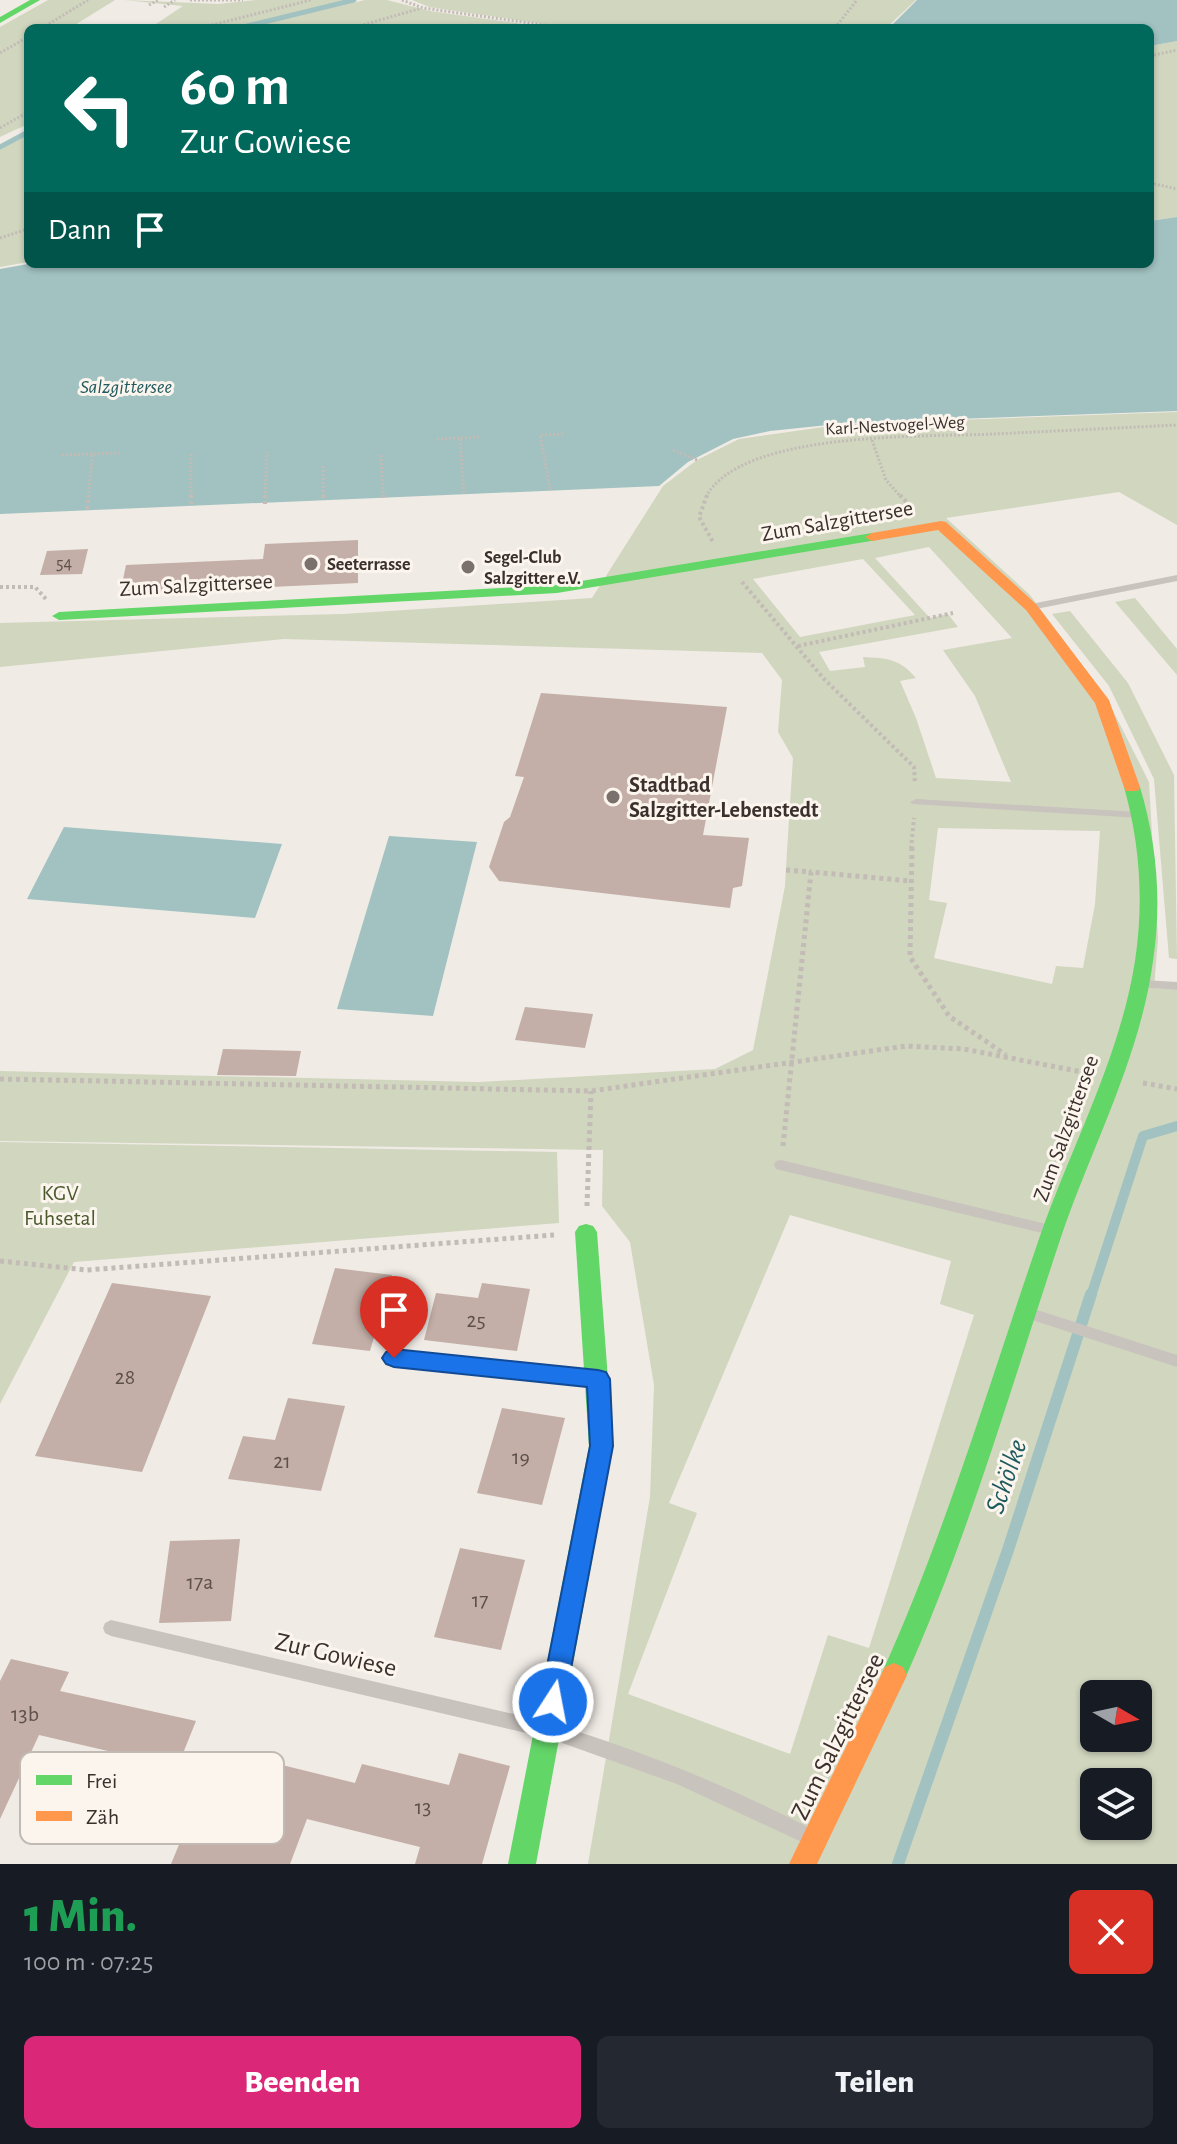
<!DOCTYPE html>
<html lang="de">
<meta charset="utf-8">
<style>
:root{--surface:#171b24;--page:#242831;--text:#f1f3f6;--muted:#9ea1a6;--accent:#db2777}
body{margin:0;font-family:"Alegreya Sans",sans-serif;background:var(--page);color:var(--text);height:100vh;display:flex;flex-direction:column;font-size:30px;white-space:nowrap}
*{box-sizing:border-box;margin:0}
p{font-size:26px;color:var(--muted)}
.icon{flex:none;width:44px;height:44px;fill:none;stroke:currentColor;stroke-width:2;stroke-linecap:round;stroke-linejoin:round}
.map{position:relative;height:1864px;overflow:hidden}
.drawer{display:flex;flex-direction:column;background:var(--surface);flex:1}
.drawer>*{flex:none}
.banner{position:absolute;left:24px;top:24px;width:1130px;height:244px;border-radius:12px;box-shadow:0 2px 6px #0004;background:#00695c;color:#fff;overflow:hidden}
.needle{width:52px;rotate:99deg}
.controls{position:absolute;left:1080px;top:1680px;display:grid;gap:16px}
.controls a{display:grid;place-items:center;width:72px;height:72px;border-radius:12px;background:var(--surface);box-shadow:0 2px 6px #0004;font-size:40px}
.pin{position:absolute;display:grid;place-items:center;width:68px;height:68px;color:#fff;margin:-82px -34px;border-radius:50% 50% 50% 0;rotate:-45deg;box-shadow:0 0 8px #0007}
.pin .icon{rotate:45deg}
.me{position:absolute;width:88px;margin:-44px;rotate:11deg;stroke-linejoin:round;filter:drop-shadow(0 0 6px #0008)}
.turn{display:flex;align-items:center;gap:28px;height:168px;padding:0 24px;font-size:36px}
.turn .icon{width:104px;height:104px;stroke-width:2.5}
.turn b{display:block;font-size:56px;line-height:68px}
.then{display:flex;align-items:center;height:76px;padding:0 24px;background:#0003;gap:16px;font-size:30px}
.round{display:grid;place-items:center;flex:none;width:84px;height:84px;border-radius:12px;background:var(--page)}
.head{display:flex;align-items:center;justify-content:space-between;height:136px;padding:0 24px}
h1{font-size:48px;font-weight:800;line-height:60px;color:#1e9e55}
.primary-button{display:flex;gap:16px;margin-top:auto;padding:16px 24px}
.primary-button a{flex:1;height:92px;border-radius:12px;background:var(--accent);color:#fff;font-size:32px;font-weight:800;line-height:92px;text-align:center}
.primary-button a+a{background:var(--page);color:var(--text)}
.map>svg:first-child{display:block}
</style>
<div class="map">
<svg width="1177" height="1864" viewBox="0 0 1177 1864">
<rect width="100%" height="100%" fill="#f0ebe5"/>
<!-- green -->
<path fill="#d1d6bf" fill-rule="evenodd" d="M48 0H115L70 28H28V124L0 137V27Z
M124 0 218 4 256 0H349L235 28H150L183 6Z
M365 0H387L430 11 551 28H247Z
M412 0H916L886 28H571L429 7Z
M1177 41V217L1150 221V46Z
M28 134V262L0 267V149Z
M1177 412V525L1119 492 946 518 1030 595 1107 699 1149 782 1158 939 1154 988 1177 990V1864H588L650 1497 654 1385 630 1242 602 1206 603 1150 0 1141V1071L479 1082 715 1069 753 1050 785 886 787 851 793 758 778 732 782 680 762 653 284 639 0 667V623L343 614 592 598 663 486 697 460 739 439 845 424ZM929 547 1012 638 943 650 975 696 1011 782 936 778 916 718 900 681 916 678C900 659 887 658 863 657L865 667 830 671 819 652 958 627 948 614 930 618 875 558ZM863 559 915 615 800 637 753 579ZM938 828 1100 831 1095 904 1083 968 1056 966 1052 984 934 958 947 903 929 900ZM790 1215 951 1261 940 1304 974 1315 869 1648 828 1635 790 1754 628 1694 697 1513 669 1503ZM1094 1694H1138V1738H1094ZM1094 1782H1138V1826H1094Z
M1135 598 1177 649V675L1115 602Z
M1070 611 1128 683 1174 775 1177 959 1169 958 1154 779 1109 686 1052 614Z
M0 1142 557 1152 559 1223 74 1262 0 1404Z"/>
<!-- water -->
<path fill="#a1c2c1" d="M917 0H1177V41L1150 46V28H889Z
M1177 217V411L847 423 770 431 733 439 688 462 659 486 0 514V269L28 264H1150V221Z
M64 827 282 844 255 918 27 899Z
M389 836 477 842 433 1016 337 1009Z"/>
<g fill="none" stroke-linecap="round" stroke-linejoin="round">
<!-- stream-far2 -->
<path stroke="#a1c2c1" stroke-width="5" d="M239 28 354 0
M0 147 28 132"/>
<!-- stream-far1 -->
<path stroke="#a1c2c1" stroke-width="10" d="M1091 1296 1143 1136 1177 1126"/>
<!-- stream -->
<path stroke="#a1c2c1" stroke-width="12" d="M898 1864 1008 1550 1091 1294"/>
</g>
<!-- building -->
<path fill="#c3afa7" d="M358 540V583L120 594 126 565 263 559 265 544Z
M88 549 82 574 40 575 47 551Z
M541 693 727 707 703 835 749 838 742 886 733 888 730 908 499 881 489 867 504 822 510 817 524 777 515 776Z
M525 1007 593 1014 585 1048 515 1040Z
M223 1049 301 1051 296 1076 217 1075Z
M335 1268 392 1275 370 1351 312 1344Z
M112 1283 211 1296 142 1472 35 1456Z
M482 1283 530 1289 517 1351 424 1340 436 1293 478 1298Z
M288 1398 345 1406 321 1491 228 1479 243 1436 275 1440Z
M502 1408 565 1418 542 1505 477 1493Z
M240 1539 231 1621 159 1623 170 1541Z
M460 1548 525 1560 501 1650 434 1637Z
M11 1659 69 1672 60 1691 196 1721 163 1803 105 1789 121 1754 39 1735 0 1819V1681Z
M459 1753 510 1766 482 1864H415L420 1847 307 1819 290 1864H171L195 1806 252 1820 274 1763 355 1783 362 1764 449 1785Z"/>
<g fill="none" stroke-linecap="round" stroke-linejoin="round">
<!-- path-far2 -->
<path stroke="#c2bbb6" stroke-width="3" stroke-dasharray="2 2" stroke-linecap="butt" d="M190 0H243
M402 0 423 8 565 28
M149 5 158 0
M164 7 175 0
M42 28 88 0
M200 28 311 0
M352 28 422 8
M835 28 857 0
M0 53 28 37
M1150 56 1177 50
M0 128 28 112
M1150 183 1177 189
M0 238 28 229
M437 439 481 437
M460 439 464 494
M872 440 886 480 901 497
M673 450 697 460
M191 454V497
M62 455 93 454
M381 455 383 497
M323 466V497
M550 489 540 435 565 434
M88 497 93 454 119 453
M265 497 267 452
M706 497C741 430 928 437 995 434 1055 431 1116 428 1177 425"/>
<!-- path-far1 -->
<path stroke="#c2bbb6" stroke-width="4" stroke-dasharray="3 3" stroke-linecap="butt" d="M191 495V506
M323 495V501
M383 495V498
M707 495 699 517 713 542
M900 495 913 509
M265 504V495
M87 509 89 495
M742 582 824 679 914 767 915 784
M0 587H35L46 599
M798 646 953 613
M911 849 914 818"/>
<!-- path -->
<path stroke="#c2bbb6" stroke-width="5" stroke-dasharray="4 4" stroke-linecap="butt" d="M912 847 910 957 949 1016 1006 1055
M786 870 811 872
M0 1079 591 1091 906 1046 964 1049 1082 1072
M1143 1083 1177 1089
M783 1146 811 872 911 881
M587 1206 591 1091
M0 1261 87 1270 554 1235"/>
<!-- lane -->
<path fill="#c9c3be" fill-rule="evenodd" d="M1177 575V581L1031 610 1026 607 1031 604Z
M916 799 1140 812 1146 815 1140 818 912 804 910 802Z
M1143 980 1177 982V990L1139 987 1137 984Z
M781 1160 1050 1225 1055 1226 1057 1230 1055 1234 1050 1235 776 1169 774 1165 776 1161Z
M1031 1308 1177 1355V1367L1026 1318 1024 1314 1026 1310Z
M394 1352 591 1372 596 1374 599 1378 596 1382 591 1384 394 1364 389 1362 387 1358 389 1354Z
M111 1620 539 1720 545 1722 548 1728 545 1734 539 1736 111 1636 105 1633 103 1628 105 1623Z
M557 1725C645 1752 730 1787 812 1829L815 1835 812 1841 806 1844 677 1784 551 1739 548 1733 551 1727Z"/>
<!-- fast -->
<path fill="#63d668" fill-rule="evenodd" d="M30 0H40L0 23V17Z
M872 533 879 537 877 540 557 593 59 620 52 616 59 612 557 585Z
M1132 782 1140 787C1157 844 1162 902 1153 961 1140 1058 1092 1146 1061 1237 1011 1387 968 1539 903 1683L894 1687 885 1683 881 1675C946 1532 989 1384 1040 1236 1072 1145 1120 1057 1135 961 1144 902 1140 844 1124 787Z
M586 1224 593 1226 597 1232 613 1446 536 1864H508L589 1446 575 1232 579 1226Z"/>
<!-- slow -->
<path fill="#ff974d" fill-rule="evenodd" d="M941 521 946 522 1036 604 1109 700 1140 787 1138 791H1126L1124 787 1095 703 1026 610 938 530 872 541 865 537 872 533Z
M894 1663 903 1667 907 1675 817 1864H789L885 1667Z"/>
</g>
<!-- route -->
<path fill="#1a73e8" stroke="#114b97" stroke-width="2" d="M394 1349 598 1370 606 1372 610 1379 613 1446 563 1711 553 1714 544 1711 540 1702 590 1446 587 1387 394 1367 386 1364 382 1358 386 1352Z"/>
<!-- markers -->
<g fill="#7a716c" stroke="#fbf5ee" stroke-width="3">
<circle cx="311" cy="564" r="8"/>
<circle cx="468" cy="567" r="8"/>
<circle cx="613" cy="797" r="8"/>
</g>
<g text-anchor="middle" stroke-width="6" stroke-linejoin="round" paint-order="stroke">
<!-- far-street labels -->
<g font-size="18" fill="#3b302b" stroke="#fbf5ee">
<text transform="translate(895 425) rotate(-3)" y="6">Karl-Nestvogel-Weg</text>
</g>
<!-- far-poi labels -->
<g font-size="18" font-weight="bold" fill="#3b302b" stroke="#fbf5ee" text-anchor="start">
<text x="484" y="563">Segel-Club<tspan x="484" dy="21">Salzgitter e.V.</tspan></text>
<text x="327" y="570">Seeterrasse</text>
</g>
<!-- number labels -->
<g font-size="18" fill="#5d504a">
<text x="64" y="569">54</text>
</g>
<!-- far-water labels -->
<g font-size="20" font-style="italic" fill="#1f5a5e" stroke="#fbf5ee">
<text x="126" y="393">Salzgittersee</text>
</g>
<!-- street labels -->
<g font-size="22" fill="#3b302b" stroke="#fbf5ee">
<text transform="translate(837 520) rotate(-10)" y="8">Zum Salzgittersee</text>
<text transform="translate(196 584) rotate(-3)" y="8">Zum Salzgittersee</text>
<text transform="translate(1065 1128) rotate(-70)" y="8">Zum Salzgittersee</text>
</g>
<!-- poi labels -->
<g font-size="22" font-weight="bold" fill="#3b302b" stroke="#fbf5ee" text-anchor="start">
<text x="629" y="792">Stadtbad<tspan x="629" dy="25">Salzgitter-Lebenstedt</tspan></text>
</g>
<!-- park labels -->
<g font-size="22" fill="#4a5a2e" stroke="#fbf5ee">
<text x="60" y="1200">KGV<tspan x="60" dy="25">Fuhsetal</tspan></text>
</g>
<!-- near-number labels -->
<g font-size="22" fill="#5d504a">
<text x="476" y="1327">25</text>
<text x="125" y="1384">28</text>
<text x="521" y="1464">19</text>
<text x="282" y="1468">21</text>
<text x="200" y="1589">17a</text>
<text x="480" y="1607">17</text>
<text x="25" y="1721">13b</text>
<text x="423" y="1814">13</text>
</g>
<!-- near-street labels -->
<g font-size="26" fill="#3b302b" stroke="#fbf5ee">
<text transform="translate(336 1654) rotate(13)" y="9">Zur Gowiese</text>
<text transform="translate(837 1736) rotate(-64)" y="9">Zum Salzgittersee</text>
</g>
<!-- near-water labels -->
<g font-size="28" font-style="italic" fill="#1f5a5e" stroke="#fbf5ee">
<text transform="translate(1005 1476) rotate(-71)" y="10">Schölke</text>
</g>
</g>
<!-- legend -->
<rect x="20" y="1752" width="264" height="92" rx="12" fill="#fbf5ee" stroke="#c1bab4" stroke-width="2"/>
<rect x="36" y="1775" width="36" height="10" fill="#63d668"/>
<rect x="36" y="1811" width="36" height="10" fill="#ff974d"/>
<g font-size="22" fill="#3b302b">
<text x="86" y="1788">Frei</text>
<text x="86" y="1824">Zäh</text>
</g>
</svg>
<div class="controls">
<a><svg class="needle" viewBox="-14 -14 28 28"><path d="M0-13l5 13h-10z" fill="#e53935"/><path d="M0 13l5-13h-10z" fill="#9ea1a6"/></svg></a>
<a><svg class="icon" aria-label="layers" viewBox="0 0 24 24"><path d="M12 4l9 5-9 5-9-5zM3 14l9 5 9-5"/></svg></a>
</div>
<div class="pin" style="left:394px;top:1358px;background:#d93025"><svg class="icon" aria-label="arrive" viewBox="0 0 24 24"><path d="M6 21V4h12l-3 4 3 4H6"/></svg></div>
<svg class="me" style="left:553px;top:1702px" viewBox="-20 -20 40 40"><circle r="17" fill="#1a73e8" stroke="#fff" stroke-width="3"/><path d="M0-11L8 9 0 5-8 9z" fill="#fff"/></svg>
<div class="banner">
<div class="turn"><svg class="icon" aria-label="left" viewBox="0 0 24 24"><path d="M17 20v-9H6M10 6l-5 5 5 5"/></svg><div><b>60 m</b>Zur Gowiese</div></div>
<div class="then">Dann<svg class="icon" aria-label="arrive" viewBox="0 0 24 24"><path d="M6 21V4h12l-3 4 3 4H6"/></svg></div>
</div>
</div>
<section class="drawer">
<div class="head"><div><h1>1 Min.</h1><p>100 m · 07:25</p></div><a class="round" style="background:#d93025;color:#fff"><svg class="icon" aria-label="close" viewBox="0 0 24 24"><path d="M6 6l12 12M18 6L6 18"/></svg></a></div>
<div class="primary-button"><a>Beenden</a><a>Teilen</a></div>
</section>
